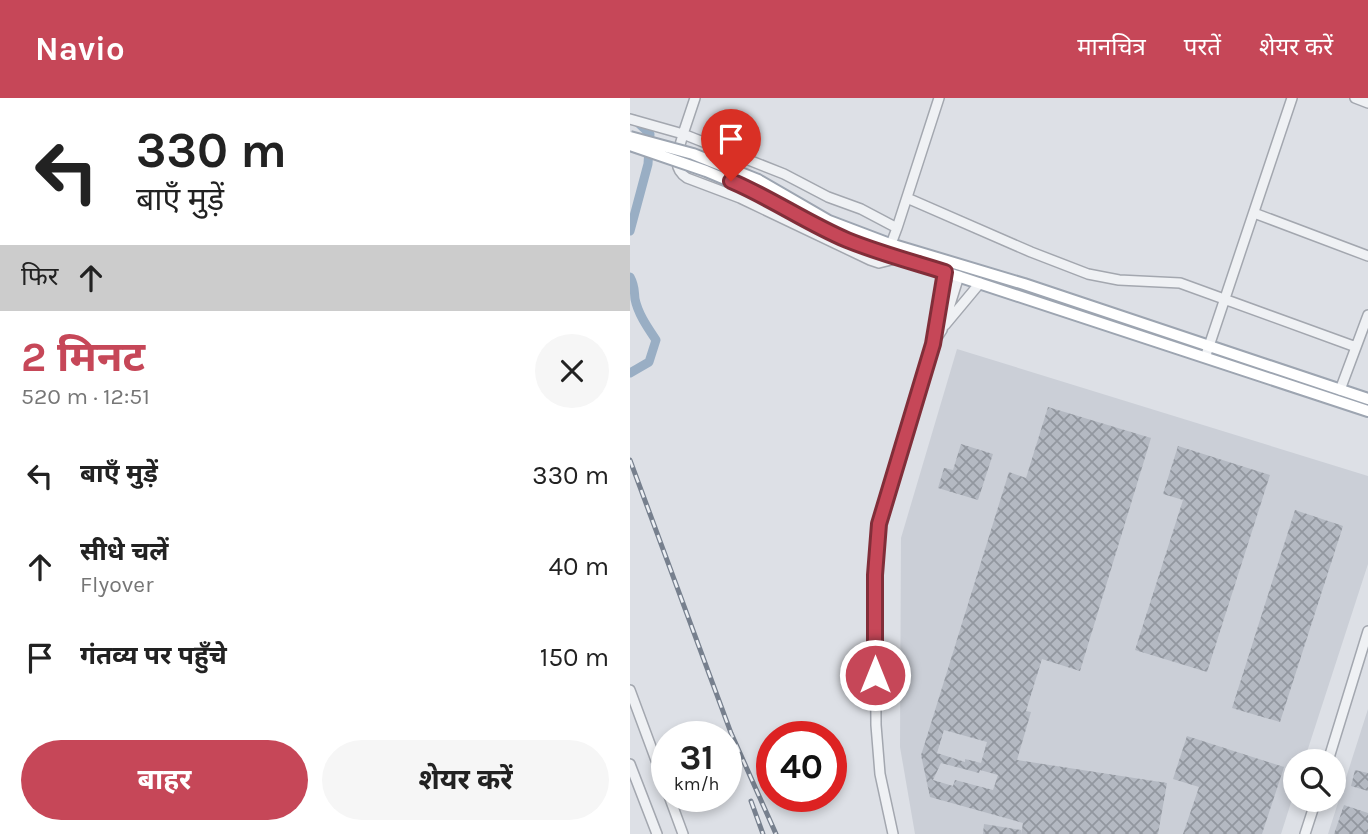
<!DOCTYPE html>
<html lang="hi">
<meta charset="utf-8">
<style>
:root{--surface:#fff;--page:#f6f6f6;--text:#222;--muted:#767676;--accent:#c64758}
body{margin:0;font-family:Karla,"Noto Sans Devanagari",sans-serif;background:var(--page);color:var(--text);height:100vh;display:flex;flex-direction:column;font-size:26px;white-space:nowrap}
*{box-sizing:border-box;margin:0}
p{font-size:23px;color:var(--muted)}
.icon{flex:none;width:38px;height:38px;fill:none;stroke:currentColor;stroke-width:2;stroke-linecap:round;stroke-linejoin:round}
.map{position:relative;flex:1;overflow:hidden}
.details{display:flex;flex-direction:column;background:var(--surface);width:630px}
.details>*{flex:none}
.hud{background:#fff;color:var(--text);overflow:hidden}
.controls{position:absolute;left:653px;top:651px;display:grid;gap:14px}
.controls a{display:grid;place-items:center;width:63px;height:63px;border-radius:50%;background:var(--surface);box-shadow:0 4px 10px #0003;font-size:35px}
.speed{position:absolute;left:21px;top:623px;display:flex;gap:14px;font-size:35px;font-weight:700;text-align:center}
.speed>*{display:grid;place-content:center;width:91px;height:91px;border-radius:50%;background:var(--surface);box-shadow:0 4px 10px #0003;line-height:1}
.speed small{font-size:18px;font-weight:400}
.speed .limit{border:10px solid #d22;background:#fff;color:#111}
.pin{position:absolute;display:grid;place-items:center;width:60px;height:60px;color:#fff;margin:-72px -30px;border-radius:50% 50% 50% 0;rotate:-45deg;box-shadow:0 0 7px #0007}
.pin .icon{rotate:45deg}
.me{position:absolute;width:77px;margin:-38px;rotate:0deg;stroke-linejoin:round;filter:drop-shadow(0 0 5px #0008)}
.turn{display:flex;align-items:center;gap:24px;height:147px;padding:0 21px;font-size:32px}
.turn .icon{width:91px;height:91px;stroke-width:2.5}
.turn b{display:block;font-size:49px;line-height:60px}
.then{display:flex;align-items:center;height:66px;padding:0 21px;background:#0003;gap:14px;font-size:26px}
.round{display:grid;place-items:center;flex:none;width:74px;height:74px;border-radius:37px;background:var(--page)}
.headline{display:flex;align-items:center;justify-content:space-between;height:119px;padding:0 21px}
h1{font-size:42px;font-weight:700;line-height:52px;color:var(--accent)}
.button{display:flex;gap:14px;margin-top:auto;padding:14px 21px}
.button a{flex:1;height:80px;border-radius:42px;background:var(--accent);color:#fff;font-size:28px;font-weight:700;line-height:80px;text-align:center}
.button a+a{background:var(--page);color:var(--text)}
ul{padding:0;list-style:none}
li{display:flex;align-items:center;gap:21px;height:91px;padding:0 21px}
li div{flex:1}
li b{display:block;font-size:26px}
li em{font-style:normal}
header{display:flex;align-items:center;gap:42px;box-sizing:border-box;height:98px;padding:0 35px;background:var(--accent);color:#fff}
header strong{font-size:33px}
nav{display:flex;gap:38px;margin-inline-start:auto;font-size:24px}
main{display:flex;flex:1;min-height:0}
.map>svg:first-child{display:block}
</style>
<header>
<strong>Navio</strong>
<nav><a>मानचित्र</a><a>परतें</a><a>शेयर करें</a></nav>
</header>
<main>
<section class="details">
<div class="hud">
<div class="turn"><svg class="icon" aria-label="left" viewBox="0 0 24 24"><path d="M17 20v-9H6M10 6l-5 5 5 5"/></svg><div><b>330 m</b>बाएँ मुड़ें</div></div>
<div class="then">फिर<svg class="icon" aria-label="ahead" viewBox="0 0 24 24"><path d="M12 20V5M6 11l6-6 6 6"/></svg></div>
</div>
<div class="headline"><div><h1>2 मिनट</h1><p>520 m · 12:51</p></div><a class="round"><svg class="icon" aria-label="close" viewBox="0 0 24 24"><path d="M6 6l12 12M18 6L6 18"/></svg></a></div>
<ul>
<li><svg class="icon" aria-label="left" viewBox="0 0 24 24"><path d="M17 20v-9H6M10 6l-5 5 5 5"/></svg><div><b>बाएँ मुड़ें</b></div><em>330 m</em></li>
<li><svg class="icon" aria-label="ahead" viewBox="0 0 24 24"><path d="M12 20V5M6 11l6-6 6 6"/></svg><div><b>सीधे चलें</b><p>Flyover</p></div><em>40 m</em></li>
<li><svg class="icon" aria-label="arrive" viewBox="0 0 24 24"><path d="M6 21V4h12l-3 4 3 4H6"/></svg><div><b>गंतव्य पर पहुँचे</b></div><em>150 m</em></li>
</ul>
<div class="button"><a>बाहर</a><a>शेयर करें</a></div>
</section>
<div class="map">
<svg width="738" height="736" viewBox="0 0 738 736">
<defs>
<pattern id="building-cross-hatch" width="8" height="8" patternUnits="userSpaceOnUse" patternTransform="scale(1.75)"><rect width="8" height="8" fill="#b4b9c2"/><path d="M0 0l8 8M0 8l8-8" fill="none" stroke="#92979f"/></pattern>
</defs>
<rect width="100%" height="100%" fill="#dde0e6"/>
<!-- built -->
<path fill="#cbcfd7" d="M327 251 738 378V466L674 663H665V692L651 736H285L270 649 271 440Z
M738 611V736H698Z"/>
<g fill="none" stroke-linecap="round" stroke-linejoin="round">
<!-- canal -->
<path stroke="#99aec4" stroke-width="9" d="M0 133 18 66 20 36 4 21
M0 179C5 188 4 192 5 201 8 216 18 230 26 242L19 264 0 275"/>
</g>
<!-- building -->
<path fill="url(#building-cross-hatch)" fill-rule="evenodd" d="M418 309 521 340 450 573 412 561 396 613 401 614 387 662 537 685 528 736H391L393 725 300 699 291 657 293 651 379 374 396 380ZM314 632 357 644 351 665 335 661V664L307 655ZM311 665 349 675 350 672 368 677 363 692 325 682 323 688 303 682Z
M331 346 363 356 348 402 308 390 314 370 323 372Z
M548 348 640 377 577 574 505 552 553 402 533 396Z
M665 412 713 428 650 624 602 610Z
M557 638 654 669 632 736H553L569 689 543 681Z
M725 672 738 675V693L721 688Z
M714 707 738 715V736H704Z
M354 726 391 732V736H353Z"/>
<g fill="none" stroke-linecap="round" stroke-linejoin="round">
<!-- minor casing -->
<g stroke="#a3a7af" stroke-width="12">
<path id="minor" d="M725 0 738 5
M0 21 53 36 65 0
M277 100 401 154 458 176 489 182 550 185 726 249
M624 115 738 158
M267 130 309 0
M261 146 267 130 231 111 198 99 154 76 53 36C49 53 40 69 57 80L110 100 240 162 249 165 269 160
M315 227 350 185
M306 241 312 232 329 178
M577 254 662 0
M710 292 738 217
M0 592 37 692
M698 663 738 533
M0 666 27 736
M39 698 53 736
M263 736 250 676 246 627 245 477 249 426 303 246 315 174
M675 736 686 702"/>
</g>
<!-- major casing -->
<g stroke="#9da5b1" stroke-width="14">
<path id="major" d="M128 82 199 123 257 145 394 186 738 301
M126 94 180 125 218 142 738 313"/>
</g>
<!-- minor -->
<use href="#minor" stroke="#eff1f4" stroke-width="9"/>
<!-- major -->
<use href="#major" stroke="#fff" stroke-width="10"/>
<!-- rail casing -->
<g stroke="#77808e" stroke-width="5">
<path id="rail" d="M0 362 101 635 146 736
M121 703 133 736"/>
</g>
<!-- rail -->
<use href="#rail" stroke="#eceff4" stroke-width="2.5" stroke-dasharray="8" stroke-linecap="butt"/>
<!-- major-bridge casing -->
<g stroke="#9da5b1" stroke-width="14" stroke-linecap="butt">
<path id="major-bridge" d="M0 39 63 56 128 82
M0 47 76 73 126 94"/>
</g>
<!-- major-bridge -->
<use href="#major-bridge" stroke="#fff" stroke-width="10"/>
</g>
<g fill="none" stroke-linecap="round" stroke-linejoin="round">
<!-- route casing -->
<g stroke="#812e39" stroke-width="18">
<path id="route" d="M101 83C141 100 177 125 217 142 249 155 283 164 315 174L303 246 249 426 245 477V577"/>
</g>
<!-- route -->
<use href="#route" stroke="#c64758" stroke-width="12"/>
</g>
</svg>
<div class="controls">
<a><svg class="icon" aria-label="search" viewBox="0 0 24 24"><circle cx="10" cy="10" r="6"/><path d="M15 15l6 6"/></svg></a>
</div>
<div class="speed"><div>31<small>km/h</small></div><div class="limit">40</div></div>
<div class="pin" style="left:101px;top:83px;background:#d93025"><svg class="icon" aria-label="arrive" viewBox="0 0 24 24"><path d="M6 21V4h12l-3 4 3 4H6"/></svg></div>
<svg class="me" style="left:245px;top:577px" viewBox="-20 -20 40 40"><circle r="17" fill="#c64758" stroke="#fff" stroke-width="3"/><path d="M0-11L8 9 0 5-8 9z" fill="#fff"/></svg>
</div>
</main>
